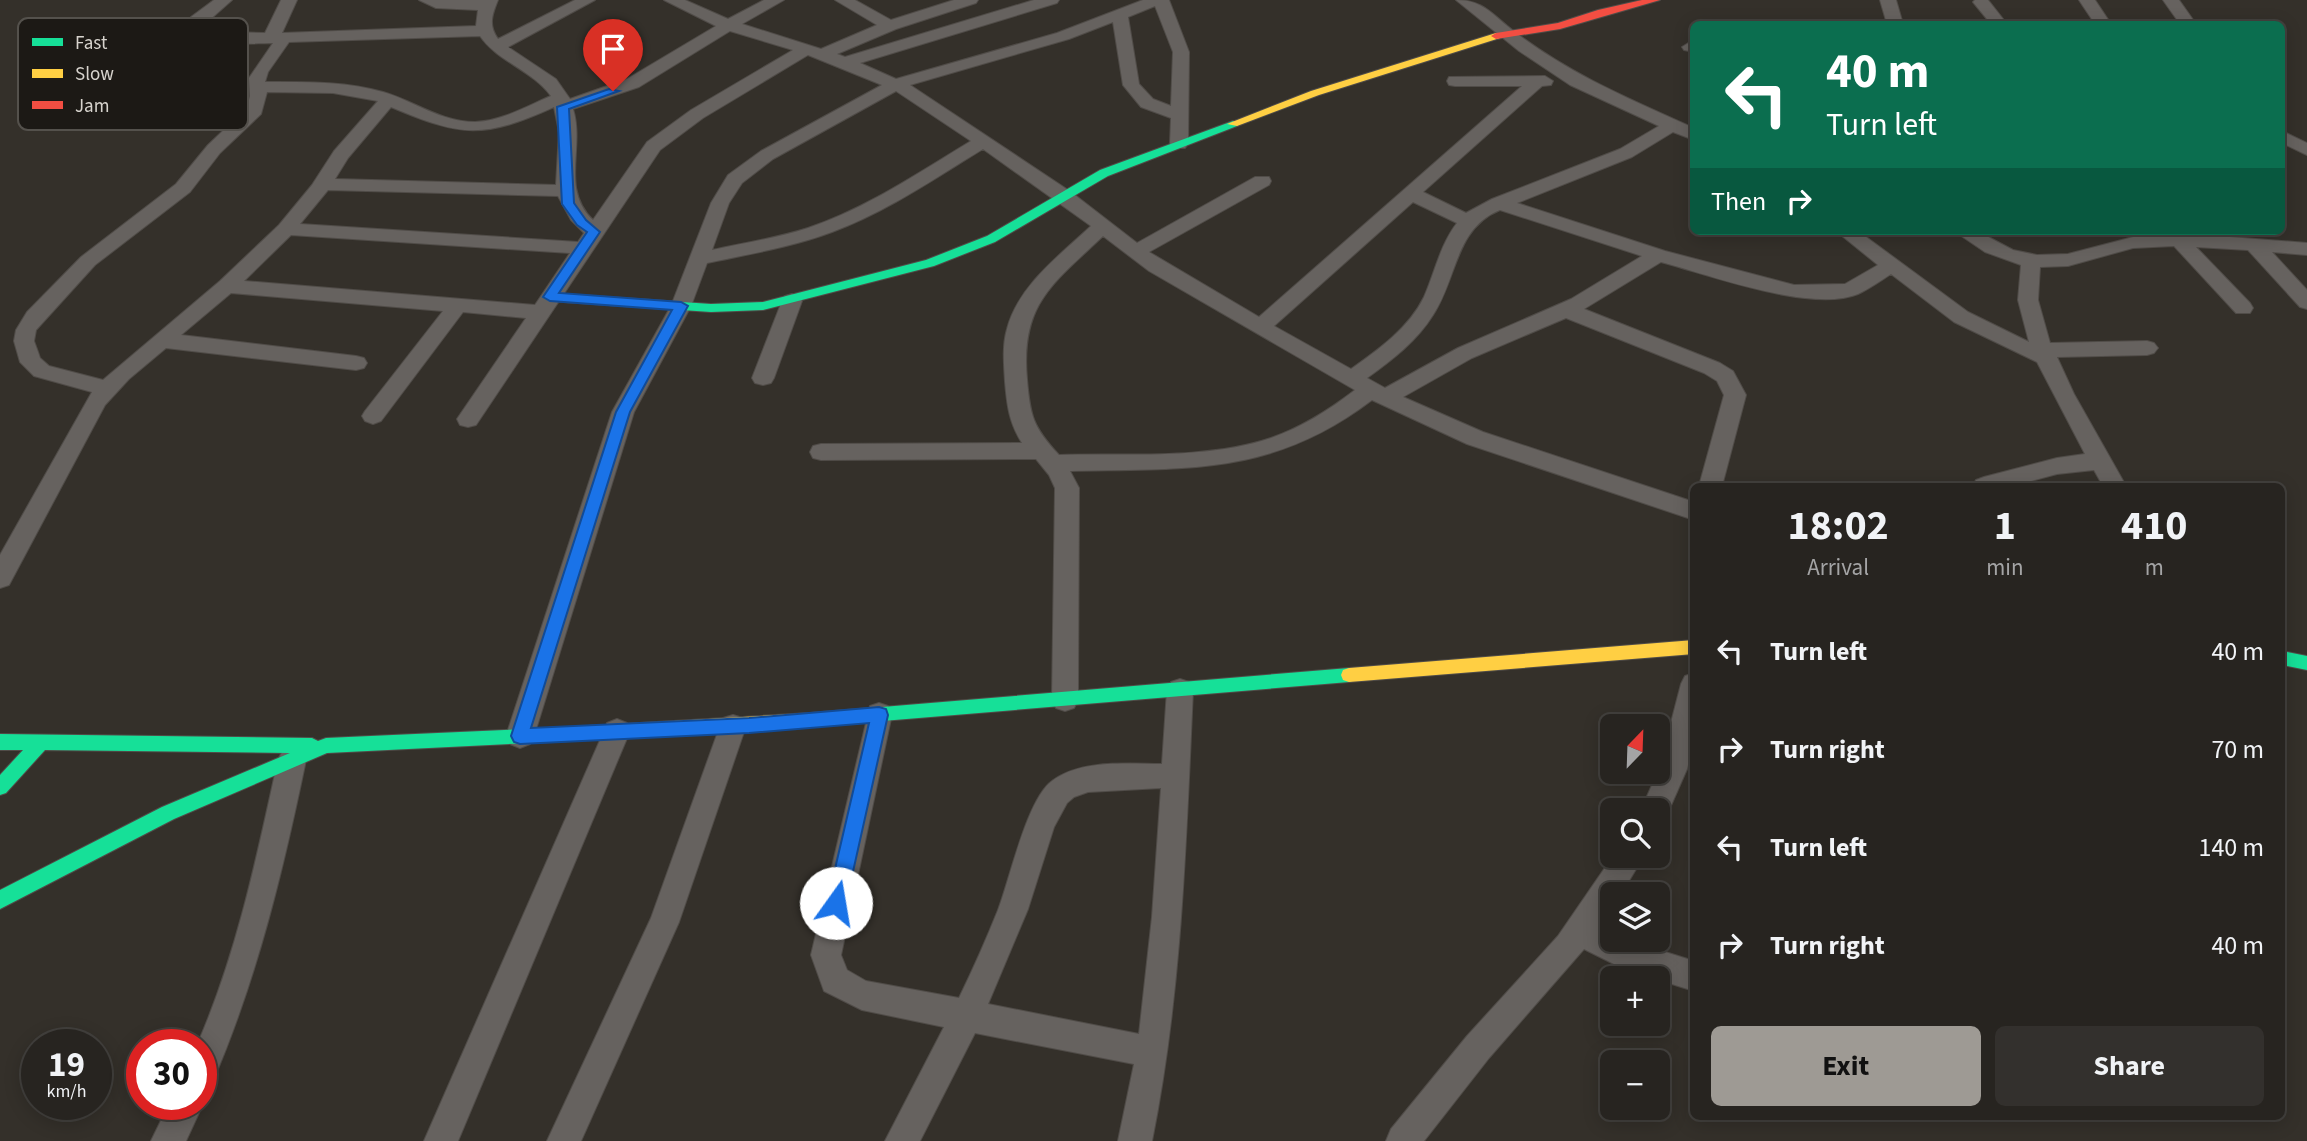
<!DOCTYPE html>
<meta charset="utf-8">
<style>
:root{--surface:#272420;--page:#33302d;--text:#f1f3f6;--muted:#a4a4a5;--line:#43413e;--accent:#9e9a94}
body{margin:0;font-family:"Source Sans 3",sans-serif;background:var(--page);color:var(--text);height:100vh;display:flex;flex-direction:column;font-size:26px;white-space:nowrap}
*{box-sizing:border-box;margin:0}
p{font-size:23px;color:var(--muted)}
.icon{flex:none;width:38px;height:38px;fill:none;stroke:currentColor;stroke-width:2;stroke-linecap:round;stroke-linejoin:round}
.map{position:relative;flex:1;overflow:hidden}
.panel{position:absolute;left:1690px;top:483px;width:595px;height:637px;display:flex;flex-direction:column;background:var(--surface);border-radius:10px;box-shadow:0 4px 18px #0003,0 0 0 2px var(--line)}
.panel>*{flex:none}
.top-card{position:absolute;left:1690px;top:21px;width:595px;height:214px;border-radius:10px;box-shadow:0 4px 18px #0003,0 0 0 2px var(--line);background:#0b6e4f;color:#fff;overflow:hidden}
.needle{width:46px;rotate:23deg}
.fabs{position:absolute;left:1600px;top:714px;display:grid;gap:14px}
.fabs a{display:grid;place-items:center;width:70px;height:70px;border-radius:10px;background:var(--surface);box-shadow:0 4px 18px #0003,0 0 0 2px var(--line);font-size:35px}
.speed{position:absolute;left:21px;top:1029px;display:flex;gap:14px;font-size:35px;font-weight:700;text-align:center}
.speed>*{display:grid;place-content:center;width:91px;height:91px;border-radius:50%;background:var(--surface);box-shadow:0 4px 18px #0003,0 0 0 2px var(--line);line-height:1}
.speed small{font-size:18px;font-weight:400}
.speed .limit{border:10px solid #d22;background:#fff;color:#111}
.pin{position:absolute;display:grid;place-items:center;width:60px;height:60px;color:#fff;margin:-72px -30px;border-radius:50% 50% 50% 0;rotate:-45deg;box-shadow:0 0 7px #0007}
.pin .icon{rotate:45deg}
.me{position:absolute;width:77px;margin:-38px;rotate:13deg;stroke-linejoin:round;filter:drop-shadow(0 0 5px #0008)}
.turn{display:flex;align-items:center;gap:24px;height:147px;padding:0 21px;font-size:32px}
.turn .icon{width:91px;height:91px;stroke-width:2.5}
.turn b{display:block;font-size:49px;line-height:60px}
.then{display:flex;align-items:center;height:66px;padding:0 21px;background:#0003;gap:14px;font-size:26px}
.eta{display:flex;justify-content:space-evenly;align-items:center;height:119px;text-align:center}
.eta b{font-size:42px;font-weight:700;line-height:49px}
.action{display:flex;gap:14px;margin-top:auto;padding:14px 21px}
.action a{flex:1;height:80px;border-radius:10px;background:var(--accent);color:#111;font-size:28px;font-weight:700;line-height:80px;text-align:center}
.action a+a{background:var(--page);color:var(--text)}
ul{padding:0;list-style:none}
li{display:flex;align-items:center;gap:21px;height:98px;padding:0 21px}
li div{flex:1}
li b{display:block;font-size:26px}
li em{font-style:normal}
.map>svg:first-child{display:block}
</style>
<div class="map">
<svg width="2307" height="1141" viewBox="0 0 2307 1141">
<rect width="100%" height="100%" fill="#34302a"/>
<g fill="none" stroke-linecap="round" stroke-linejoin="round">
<!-- street casing -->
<g stroke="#504c48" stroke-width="2">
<path id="street" d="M214 0H232L197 31 265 33 281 0H297L282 33 476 26 478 10 436 8 419 0H498C492 15 488 25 498 39L575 0H595L508 47 556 79 570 99 627 79 716 26 664 0H685L728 19 764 0H784L742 24 821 49 877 25 835 0H855L891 20 954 0H978L976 3 896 29 837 54 845 57 1034 0H1059L1057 3 860 63 896 79 1057 33 1143 0H1169L1189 52 1188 144 1185 148H1173L1170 144 1171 118 1141 107 1123 85 1113 22 1069 39 910 85 1071 192 1137 243 1255 177H1269L1271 181 1269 185 1149 252 1259 317 1522 86H1455L1449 85 1447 81 1449 77 1545 76 1553 81 1551 85 1542 86 1423 192 1466 213 1492 199 1620 149 1659 126 1570 85 1519 51 1456 0C1482 0 1491 13 1511 29 1567 73 1629 99 1694 128V140L1673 132 1632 157 1517 203 1665 251 1794 285 1845 284 1878 265 1836 231H1858L1968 312 2029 342 2018 300 2021 265 1985 252 1954 231H1977L2013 250 2037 255 2068 254 2141 235H2204L2307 243V255L2272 252 2307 290V309L2300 307 2248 250 2196 247 2250 303 2253 308 2250 313H2236L2174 246 2133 248 2068 266 2040 267 2038 300 2050 343 2147 341 2154 343 2158 348 2154 353 2147 355 2057 357 2074 394 2126 486H2103L2094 470 2057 474 2013 486H1973L1976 480 1984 477 2057 458 2085 454 2037 362 1954 322 1891 274C1880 281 1869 289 1858 294 1811 313 1710 275 1661 262L1584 309 1720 363 1733 371 1746 395 1722 486H1699L1724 395 1717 381 1704 373 1566 318 1472 358 1403 397 1483 432 1694 502V520L1467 444 1372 400C1272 476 1189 468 1070 471L1079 488 1078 700 1074 708 1065 711 1056 708 1052 700 1055 488 1049 475 1036 459 821 460 813 458 810 452 813 446 821 444 1022 443C1009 423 1007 405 1005 382 1004 364 1002 346 1007 329 1018 286 1060 255 1091 226L983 149C934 179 886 212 832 232 792 247 749 254 707 263L691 306 634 412 534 736 530 744 520 748 510 744 506 736 612 412 671 306 711 203 728 175 761 151 882 85 808 55 703 118 660 150 476 425 468 427 460 425 457 419 526 318 463 312 381 421 373 424 365 421 362 416 365 411 443 311 231 293 181 335 356 356 364 358 367 363 364 368 356 370 166 348 129 379 105 405 9 585 0 588V555L92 392 34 376 20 362 14 341 16 330 27 312 81 257 176 184 208 145 247 108 250 96 249 78 273 43C251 43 194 48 179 33L191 17ZM1155 6 1173 52 1171 106 1153 99 1139 84 1128 17ZM730 31 793 50 691 110 647 142 593 220C560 189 585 147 573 109L639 87ZM480 36C498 62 532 70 551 96 527 106 502 121 475 122 441 122 414 101 383 92 345 81 305 82 265 82L268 72 289 42ZM896 91 971 141C918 173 867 208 808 228 777 238 744 243 712 250L729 203 742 183 773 159ZM267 92 333 93 378 101 334 151 312 185 279 225 220 281 103 380 49 366 40 358 38 352 34 341 36 330 95 265 190 192 220 153 261 114ZM391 107C462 137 483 139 554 107L559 132 556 185 335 179 348 158ZM328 190 558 196 571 220 584 233 578 242 300 224ZM1413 202 1457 223C1440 245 1435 272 1424 297 1409 328 1378 350 1351 369L1274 326ZM1500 210 1642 256 1571 299 1458 348 1385 388 1367 378C1392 360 1417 341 1433 315 1457 279 1455 228 1500 210ZM291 235 570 253 535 305 244 281ZM1103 236 1149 271 1355 390C1329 410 1302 427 1271 438 1205 460 1128 453 1059 455 1033 427 1030 416 1027 379 1020 303 1054 283 1103 236Z
M1880 0H1896L1903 24H1887Z
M1975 0H1988L2007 24H1991L1973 2Z
M2079 0H2095L2111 24H2095Z
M2163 0H2179L2196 24H2180Z
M1690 42H1694V52L1684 50 1682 47Z
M2282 131 2307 143V155L2282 143Z
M792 294 799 296 802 301 774 378 771 383 763 385 755 383 752 378 782 301 785 296Z
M1694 673V739L1687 769 1665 819 1657 822V810H1641L1659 769 1681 684 1685 676Z
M1180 679 1189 682 1193 690C1186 842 1182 992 1152 1141H1118L1134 1064 975 1033 920 1141H885L944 1027 862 1010 824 991 811 955 870 706 879 703 888 706 892 714 841 955 847 970 866 981 959 998C973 969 986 940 998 910 1010 879 1027 799 1052 781 1081 759 1128 764 1162 764L1167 690 1171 682ZM1161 788 1152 917 1139 1034 988 1004 1028 909 1054 827 1067 803 1074 797 1088 792Z
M733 715 743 718 746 726 679 922 581 1141H547L651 918 720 726 723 718Z
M617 719 627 723 630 731 458 1141H424L604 731 607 723Z
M292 748 302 752 306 760C283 871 257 979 212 1083L201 1088V1045H197C237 954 257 856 278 760L282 752Z
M1613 856H1644L1621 894H1612V908L1600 926 1612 932V940H1627L1694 961V991L1624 969 1584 949 1489 1058 1424 1141H1386L1391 1129 1467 1036 1558 936Z
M201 1099 203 1104 186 1141H151L169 1104H201Z"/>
</g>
<!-- fast casing -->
<g stroke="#504c48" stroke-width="2">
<path id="fast" d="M1233 121 1239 124 1237 126 1108 176 995 242 934 266 763 310 711 312 549 301 542 297 549 293 711 304 763 302 926 260 987 236 1100 170Z
M2282 651 2307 656V670L2282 665Z
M1349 668 1355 670 1357 675 1355 680 1349 682 810 727 804 725 801 720 804 715 810 713Z
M570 727 576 729 579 734 576 739 570 741 327 753 174 819 0 909V890L162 807 290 753 45 750 6 793 0 795V775L23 750H0V734L312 738 318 741 326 738Z"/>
</g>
<!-- slow casing -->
<g stroke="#504c48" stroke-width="2">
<path id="slow" d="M1496 33 1501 36 1500 38 1319 95 1237 126 1227 124 1311 91Z
M1694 640V654L1349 682 1343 680 1341 675 1343 670 1349 668Z
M810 713 816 715 819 720 816 725 810 727 570 741 564 739 561 734 564 729 570 727Z"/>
</g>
<!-- jam casing -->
<g stroke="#504c48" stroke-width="2">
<path id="jam" d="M1642 0H1660L1560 29 1496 39 1491 36 1496 33 1558 23 1598 10Z"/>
</g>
<!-- street -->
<use href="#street" fill="#66625f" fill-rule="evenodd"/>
<!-- fast -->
<use href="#fast" fill="#16e098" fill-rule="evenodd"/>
<!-- slow -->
<use href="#slow" fill="#ffcf43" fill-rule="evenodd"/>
<!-- jam -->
<use href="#jam" fill="#f24e42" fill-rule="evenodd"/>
</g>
<!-- route -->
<path fill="#1a73e8" stroke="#114b97" stroke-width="2" d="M609 89 619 91 569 109 574 203 586 220 600 232 559 293 681 302 688 306 630 412 531 728 749 718 879 707 886 709 888 715 846 903 843 910 836 912 830 910 827 903 869 723 749 733 520 744 514 742 511 736 616 412 672 310 550 301 543 297 587 232 577 225 562 204 557 107Z"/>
<!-- legend -->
<rect x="18" y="18" width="230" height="112" rx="10" fill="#1c1915" stroke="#54514c" stroke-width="2"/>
<rect x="32" y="38" width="31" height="8" fill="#16e098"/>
<rect x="32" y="69" width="31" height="9" fill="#ffcf43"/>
<rect x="32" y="101" width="31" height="8" fill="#f24e42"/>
<g font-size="19" fill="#d7d3cd">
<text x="75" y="49">Fast</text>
<text x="75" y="80">Slow</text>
<text x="75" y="112">Jam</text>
</g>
</svg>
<div class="fabs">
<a><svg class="needle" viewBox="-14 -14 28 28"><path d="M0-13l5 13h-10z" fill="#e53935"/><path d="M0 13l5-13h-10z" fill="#a4a4a5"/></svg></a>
<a><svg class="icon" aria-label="search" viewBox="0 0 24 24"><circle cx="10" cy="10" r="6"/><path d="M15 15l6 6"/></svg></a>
<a><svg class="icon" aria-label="layers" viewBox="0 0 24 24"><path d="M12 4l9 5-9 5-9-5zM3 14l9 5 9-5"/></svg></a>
<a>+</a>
<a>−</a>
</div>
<div class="speed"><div>19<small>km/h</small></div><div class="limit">30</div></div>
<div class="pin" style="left:613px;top:91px;background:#d93025"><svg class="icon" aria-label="arrive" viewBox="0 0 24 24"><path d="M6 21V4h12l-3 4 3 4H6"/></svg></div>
<svg class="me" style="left:836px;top:903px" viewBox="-20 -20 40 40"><circle r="19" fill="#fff"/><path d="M0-13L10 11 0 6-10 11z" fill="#1a73e8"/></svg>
<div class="top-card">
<div class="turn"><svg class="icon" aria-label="left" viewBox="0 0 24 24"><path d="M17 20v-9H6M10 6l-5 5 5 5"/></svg><div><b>40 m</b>Turn left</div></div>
<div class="then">Then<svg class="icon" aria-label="right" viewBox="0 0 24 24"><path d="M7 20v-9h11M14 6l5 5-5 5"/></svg></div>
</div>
<section class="panel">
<div class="eta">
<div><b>18:02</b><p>Arrival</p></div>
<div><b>1</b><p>min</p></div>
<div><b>410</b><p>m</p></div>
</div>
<ul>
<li><svg class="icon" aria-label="left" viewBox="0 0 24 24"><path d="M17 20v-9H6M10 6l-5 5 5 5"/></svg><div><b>Turn left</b></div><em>40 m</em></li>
<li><svg class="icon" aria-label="right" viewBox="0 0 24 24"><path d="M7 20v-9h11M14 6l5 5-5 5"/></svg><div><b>Turn right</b></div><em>70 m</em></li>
<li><svg class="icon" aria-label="left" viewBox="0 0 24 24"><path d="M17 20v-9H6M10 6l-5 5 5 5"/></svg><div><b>Turn left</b></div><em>140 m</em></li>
<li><svg class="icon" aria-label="right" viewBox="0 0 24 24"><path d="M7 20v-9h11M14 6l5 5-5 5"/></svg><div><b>Turn right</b></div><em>40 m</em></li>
</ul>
<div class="action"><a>Exit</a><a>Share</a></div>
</section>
</div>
